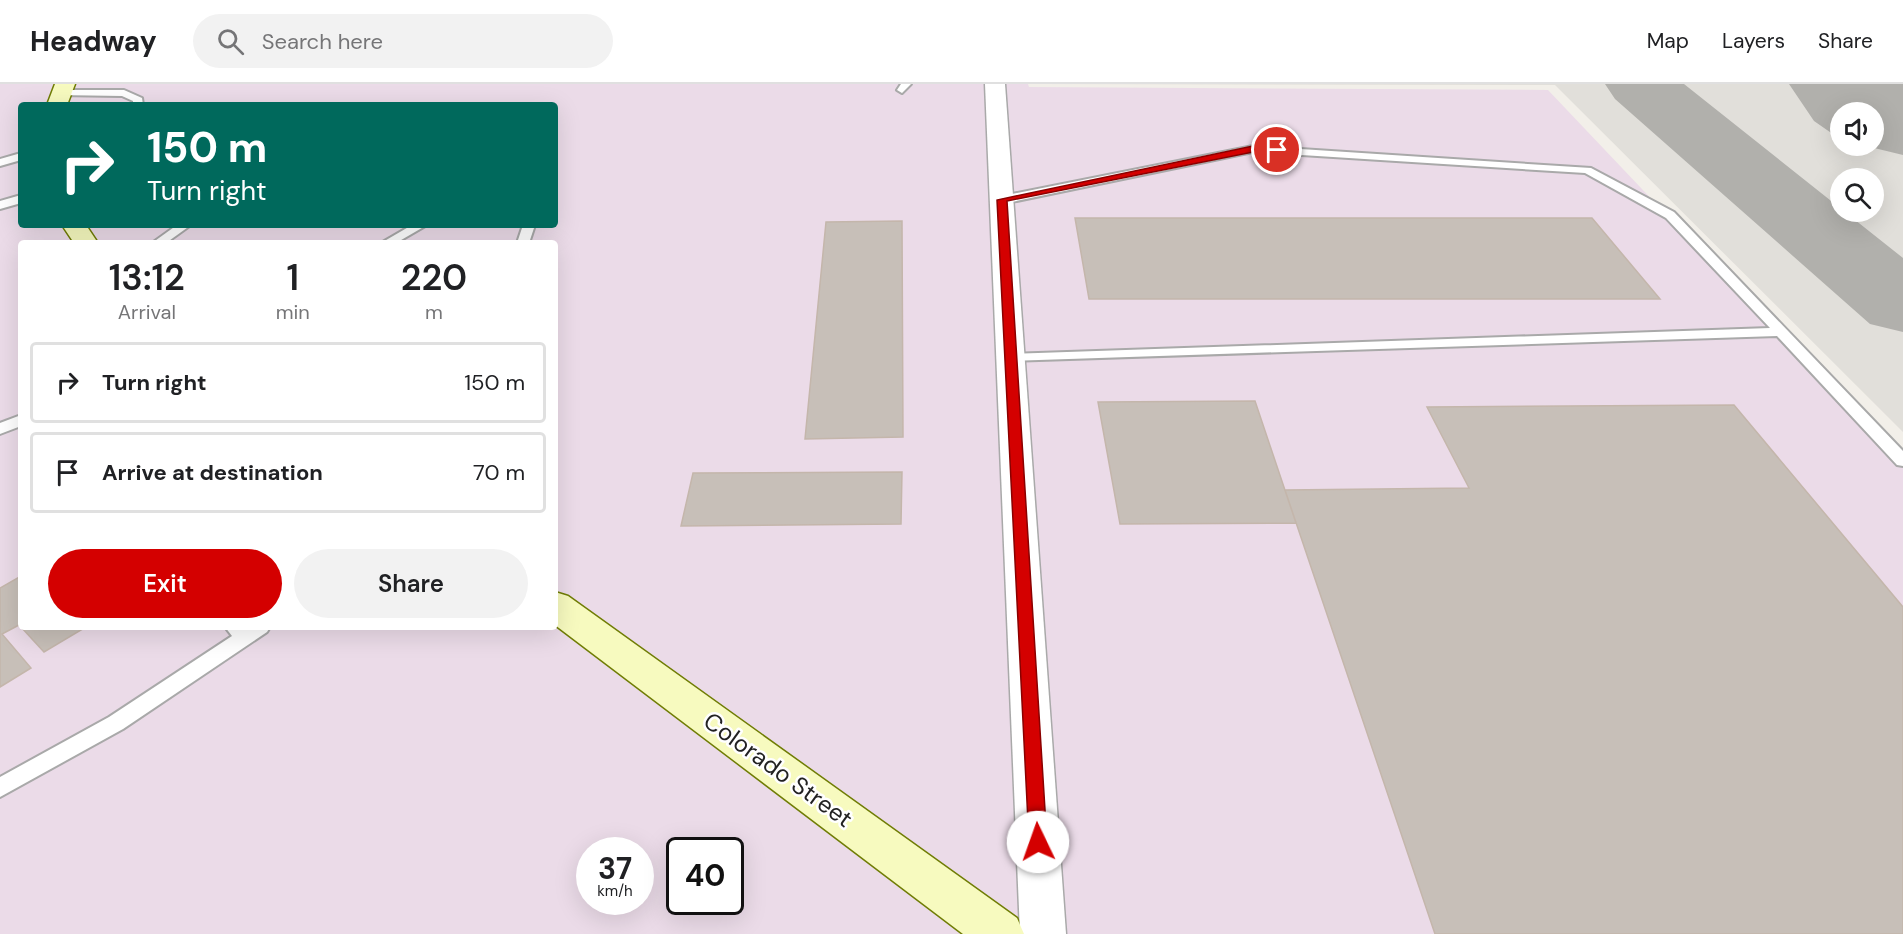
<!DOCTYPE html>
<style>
:root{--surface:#fff;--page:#f2f2f2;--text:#202124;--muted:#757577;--line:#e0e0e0;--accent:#d40000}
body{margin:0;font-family:"DM Sans",sans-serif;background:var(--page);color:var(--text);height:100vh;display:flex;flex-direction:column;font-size:22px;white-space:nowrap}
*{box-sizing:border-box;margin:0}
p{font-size:20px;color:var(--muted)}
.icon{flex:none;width:33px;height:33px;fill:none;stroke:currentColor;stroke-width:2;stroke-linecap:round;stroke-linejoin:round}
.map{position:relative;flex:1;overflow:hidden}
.sheet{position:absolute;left:18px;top:156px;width:540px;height:390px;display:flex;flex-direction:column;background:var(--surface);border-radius:6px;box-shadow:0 6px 24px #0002}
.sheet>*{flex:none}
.top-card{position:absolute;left:18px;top:18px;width:540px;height:126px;border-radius:6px;box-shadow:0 6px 24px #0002;background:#00695c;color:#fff;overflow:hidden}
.fabs{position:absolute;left:1830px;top:18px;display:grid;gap:12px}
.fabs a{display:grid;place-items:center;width:54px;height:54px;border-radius:50%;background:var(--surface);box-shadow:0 6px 24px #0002;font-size:30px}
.speed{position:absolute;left:576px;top:753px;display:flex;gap:12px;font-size:30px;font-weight:700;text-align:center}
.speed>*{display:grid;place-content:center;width:78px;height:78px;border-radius:50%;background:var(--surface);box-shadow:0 6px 24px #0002;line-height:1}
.speed small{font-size:15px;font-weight:400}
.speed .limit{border:3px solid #111;border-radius:9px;background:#fff;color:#111}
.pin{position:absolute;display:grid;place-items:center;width:51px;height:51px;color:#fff;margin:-26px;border:3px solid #fff;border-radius:50%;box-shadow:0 2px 6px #0007}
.me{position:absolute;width:66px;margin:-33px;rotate:357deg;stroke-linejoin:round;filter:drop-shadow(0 0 4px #0008)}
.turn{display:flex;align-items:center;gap:21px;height:126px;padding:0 30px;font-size:27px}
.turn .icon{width:78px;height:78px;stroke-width:2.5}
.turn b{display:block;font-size:42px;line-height:51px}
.eta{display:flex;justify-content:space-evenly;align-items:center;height:102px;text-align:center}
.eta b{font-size:36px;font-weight:600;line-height:42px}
.cta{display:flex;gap:12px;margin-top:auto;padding:12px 30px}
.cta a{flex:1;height:69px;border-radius:36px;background:var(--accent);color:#fff;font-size:24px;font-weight:600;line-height:69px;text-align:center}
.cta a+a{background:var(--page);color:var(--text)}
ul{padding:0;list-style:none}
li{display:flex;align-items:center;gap:18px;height:81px;margin:0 12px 9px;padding:0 18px;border:3px solid var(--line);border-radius:6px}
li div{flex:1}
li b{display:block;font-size:22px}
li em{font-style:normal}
header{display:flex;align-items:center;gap:36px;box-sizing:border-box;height:84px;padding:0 30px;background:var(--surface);border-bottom:2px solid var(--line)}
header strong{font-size:28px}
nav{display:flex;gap:33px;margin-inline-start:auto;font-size:21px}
.search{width:420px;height:54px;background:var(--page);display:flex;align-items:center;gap:15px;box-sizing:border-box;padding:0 21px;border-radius:33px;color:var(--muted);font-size:22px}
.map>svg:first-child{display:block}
</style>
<header>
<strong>Headway</strong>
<div class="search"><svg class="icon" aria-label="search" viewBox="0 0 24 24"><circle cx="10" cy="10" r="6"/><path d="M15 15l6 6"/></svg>Search here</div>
<nav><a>Map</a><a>Layers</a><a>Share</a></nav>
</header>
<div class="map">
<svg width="1903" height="850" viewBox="0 0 1903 850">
<rect width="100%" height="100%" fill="#f2efe9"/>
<!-- industrial -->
<path fill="#ebdbe8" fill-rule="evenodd" d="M0 0H1028L1029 3 1548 6 1903 380V850H0ZM21 21H555V141H21ZM21 159H555V543H21ZM590 766H640V818H590ZM680 766H730V818H680Z"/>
<!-- airport -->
<path fill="#e1dfda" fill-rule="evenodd" d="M1041 0H1903V348L1555 1ZM1840 28H1874V62H1840ZM1840 94H1874V128H1840Z"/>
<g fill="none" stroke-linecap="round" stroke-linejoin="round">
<!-- taxiway -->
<path fill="#b1b0ac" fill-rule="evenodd" d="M1605 0H1684L1840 124V128H1845L1903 174V248L1870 240 1615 15Z"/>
<!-- runway -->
<path fill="#b1b0ac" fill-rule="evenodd" d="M1789 0H1903V71L1866 62H1874V28H1840V55L1814 37Z"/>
</g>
<!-- building -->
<path fill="#c7bfb8" stroke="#c4b6ab" stroke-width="1.5" d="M1075 134H1592L1660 215H1089Z
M902 137 903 353 805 355 826 138Z
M1255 317 1296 439 1120 440 1098 318Z
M1734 321 1903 523V850H1435L1285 406 1469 404 1427 323Z
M902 388 901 440 681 442 693 389Z
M21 492V543L19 541 2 550 31 584 0 603V504Z
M21 543H86L44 568Z"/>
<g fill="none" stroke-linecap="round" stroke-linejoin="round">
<!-- service casing -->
<g stroke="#a9a9a9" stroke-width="4">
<path id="service" d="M901 0H911L902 9 897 6Z
M61 6H124L142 14 143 21H133V17L122 12 57 11V7Z
M1253 62 1591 84 1674 128 1903 367V382L1897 381 1777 252 1006 277 1004 274 1011 270 1770 244 1666 134 1585 89 1253 68 1002 120 996 116 1002 112Z
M21 69V76L0 82V75Z
M21 111V119L0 125V117Z
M177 141H191L166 159H152Z
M412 141H427L396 159H381Z
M523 141H535L529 159H517Z
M21 331V342L0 350V339Z
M225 543H270L267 548 123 645 0 713V693L109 633 232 552Z"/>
</g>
<!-- tertiary casing -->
<g stroke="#a9a9a9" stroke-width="3">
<path id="tertiary" d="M985 0H1005L1066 850H1020Z"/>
</g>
<!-- secondary casing -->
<g stroke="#707d05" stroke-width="3">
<path id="secondary" d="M55 0H75L67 21H47Z
M62 141H86L98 159H74Z
M555 508 568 512 1017 834 1024 850H963L555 541Z"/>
</g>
<!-- service -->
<use href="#service" fill="#fff" fill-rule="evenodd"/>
<!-- tertiary -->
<use href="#tertiary" fill="#fff" fill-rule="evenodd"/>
<!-- secondary -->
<use href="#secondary" fill="#f7fabf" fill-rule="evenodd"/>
</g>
<!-- route -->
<path fill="#d40000" stroke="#8a0000" stroke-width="1.5" d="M1253 62 1282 66 1277 69 1253 68 1007 117 1047 758 1044 764 1038 766 1032 764 1029 758 997 116Z"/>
<g text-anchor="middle" stroke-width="5" stroke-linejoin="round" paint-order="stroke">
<!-- near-street labels -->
<g font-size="24" fill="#222" stroke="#fff">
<text transform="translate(778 686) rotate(36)" y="8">Colorado Street</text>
</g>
</g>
</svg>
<div class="fabs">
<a><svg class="icon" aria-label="sound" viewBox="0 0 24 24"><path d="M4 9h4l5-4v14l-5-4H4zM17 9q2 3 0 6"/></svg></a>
<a><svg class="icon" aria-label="search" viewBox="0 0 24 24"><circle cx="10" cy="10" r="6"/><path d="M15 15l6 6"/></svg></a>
</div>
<div class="speed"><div>37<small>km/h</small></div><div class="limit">40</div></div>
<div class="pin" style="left:1277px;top:66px;background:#d93025"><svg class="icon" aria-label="arrive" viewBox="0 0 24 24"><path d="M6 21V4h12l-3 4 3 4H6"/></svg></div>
<svg class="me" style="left:1038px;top:758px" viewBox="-20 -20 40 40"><circle r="19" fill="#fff"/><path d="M0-13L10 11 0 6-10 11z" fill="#d40000"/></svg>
<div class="top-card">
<div class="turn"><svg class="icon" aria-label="right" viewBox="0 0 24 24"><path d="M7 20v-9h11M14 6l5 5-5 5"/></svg><div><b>150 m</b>Turn right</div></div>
</div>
<section class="sheet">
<div class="eta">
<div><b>13:12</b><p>Arrival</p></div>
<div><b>1</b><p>min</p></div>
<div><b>220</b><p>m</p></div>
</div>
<ul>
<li><svg class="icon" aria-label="right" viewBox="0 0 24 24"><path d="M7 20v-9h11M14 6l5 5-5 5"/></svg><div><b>Turn right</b></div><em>150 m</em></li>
<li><svg class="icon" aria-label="arrive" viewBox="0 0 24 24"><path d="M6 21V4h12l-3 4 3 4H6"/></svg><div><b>Arrive at destination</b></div><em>70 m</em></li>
</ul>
<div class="cta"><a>Exit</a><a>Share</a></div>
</section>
</div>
